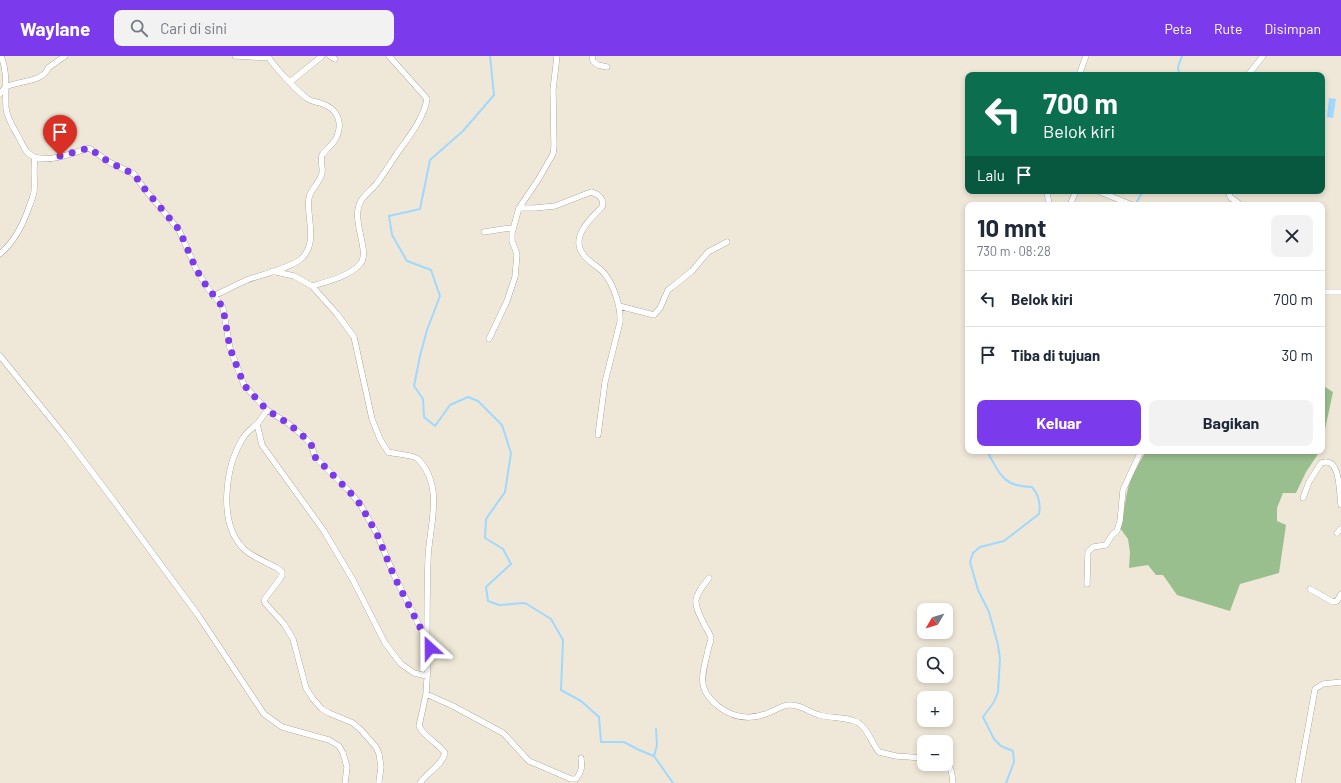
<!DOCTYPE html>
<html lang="id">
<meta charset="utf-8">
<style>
:root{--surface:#fff;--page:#f2f2f3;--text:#1f2937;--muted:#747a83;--line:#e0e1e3;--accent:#7c3aed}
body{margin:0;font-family:Barlow,sans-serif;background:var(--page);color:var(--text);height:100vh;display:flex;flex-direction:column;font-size:15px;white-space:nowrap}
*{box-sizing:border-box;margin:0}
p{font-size:13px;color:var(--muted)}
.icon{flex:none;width:22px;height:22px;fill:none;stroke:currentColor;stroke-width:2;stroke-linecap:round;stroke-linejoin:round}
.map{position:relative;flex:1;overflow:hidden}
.details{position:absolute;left:965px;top:146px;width:360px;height:252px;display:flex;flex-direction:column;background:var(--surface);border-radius:8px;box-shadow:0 2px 6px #0003}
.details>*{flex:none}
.guide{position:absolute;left:965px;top:16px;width:360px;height:122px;border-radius:8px;box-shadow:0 2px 6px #0003;background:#0b6e4f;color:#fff;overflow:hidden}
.needle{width:26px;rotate:232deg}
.fabs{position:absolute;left:917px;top:547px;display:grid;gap:8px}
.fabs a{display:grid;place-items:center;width:36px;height:36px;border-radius:8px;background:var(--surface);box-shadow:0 2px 6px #0003;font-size:20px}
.pin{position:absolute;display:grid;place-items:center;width:34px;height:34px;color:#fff;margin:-41px -17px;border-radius:50% 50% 50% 0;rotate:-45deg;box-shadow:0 0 4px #0007}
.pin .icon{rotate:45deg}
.me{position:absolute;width:44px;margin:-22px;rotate:336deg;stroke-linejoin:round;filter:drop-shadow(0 0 3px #0008)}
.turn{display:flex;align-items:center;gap:14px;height:84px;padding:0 12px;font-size:18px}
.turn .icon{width:52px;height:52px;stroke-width:2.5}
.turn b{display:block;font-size:28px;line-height:34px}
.then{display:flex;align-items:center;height:38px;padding:0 12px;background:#0003;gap:8px;font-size:15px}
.round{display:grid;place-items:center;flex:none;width:42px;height:42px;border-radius:8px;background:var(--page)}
.overview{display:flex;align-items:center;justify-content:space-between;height:68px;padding:0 12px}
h1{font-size:24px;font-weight:700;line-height:30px}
.primary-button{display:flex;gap:8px;margin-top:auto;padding:8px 12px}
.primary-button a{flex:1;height:46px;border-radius:8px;background:var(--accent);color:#fff;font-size:16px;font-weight:700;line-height:46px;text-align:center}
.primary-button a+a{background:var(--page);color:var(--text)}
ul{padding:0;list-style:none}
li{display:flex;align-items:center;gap:12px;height:56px;padding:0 12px;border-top:1px solid var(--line)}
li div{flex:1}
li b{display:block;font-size:15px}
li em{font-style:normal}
header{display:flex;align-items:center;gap:24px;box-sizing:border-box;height:56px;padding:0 20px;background:var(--accent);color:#fff}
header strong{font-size:19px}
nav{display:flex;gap:22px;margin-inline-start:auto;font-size:14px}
.search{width:280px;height:36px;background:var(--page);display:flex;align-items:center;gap:10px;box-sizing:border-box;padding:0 14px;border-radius:8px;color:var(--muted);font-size:15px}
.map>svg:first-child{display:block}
</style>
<header>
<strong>Waylane</strong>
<div class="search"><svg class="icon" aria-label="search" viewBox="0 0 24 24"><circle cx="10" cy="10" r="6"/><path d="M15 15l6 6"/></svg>Cari di sini</div>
<nav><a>Peta</a><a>Rute</a><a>Disimpan</a></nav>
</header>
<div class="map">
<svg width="1341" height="727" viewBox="0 0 1341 727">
<rect width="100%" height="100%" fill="#efe8d8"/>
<!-- forest -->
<path fill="#9abf8f" d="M1322 329 1333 336 1322 387Z
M1146 395H1320L1306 416 1296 437H1283L1277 452V465L1286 469 1279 517 1240 528 1230 555 1177 539 1163 519H1156L1148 509 1129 512 1130 496 1128 483 1120 472C1125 456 1125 438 1131 423 1135 413 1141 404 1146 395Z"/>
<!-- water -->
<path fill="#a1d8fe" d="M1329 42 1336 43 1333 62 1327 61Z"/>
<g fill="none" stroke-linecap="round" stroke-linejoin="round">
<!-- stream -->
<path stroke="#a1d8fe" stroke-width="2" d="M490 0 494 39 463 75 430 104 420 153 389 160 392 179 407 205 431 214 440 240 427 274 420 300 414 330 423 343 424 361 435 370 450 349 468 341 478 345 502 369 511 397 505 436 486 463 485 482 503 493 511 508 486 531 488 545 499 549 525 547 551 563 563 584 561 634 581 645 599 661 601 686H624L639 694 654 700
M1179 19 1178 11 1182 0
M1135 149 1143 135
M987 395C999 417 1003 431 1032 431 1039 439 1041 447 1039 458L1004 485 980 491 973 497 970 506 978 534 989 556 998 589 1000 603 998 636 994 646 983 661 994 683 1001 690 1013 695 1014 706 1006 727
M656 673 657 689 654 700 673 727"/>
<!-- minor casing -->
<g stroke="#8c8577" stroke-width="6">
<path id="minor" d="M1 0C8 17 5 34 6 52 7 62 13 71 18 80 21 85 24 92 27 96 41 111 73 97 89 92L109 106 134 118 143 131 179 174 196 213 207 231 219 246 223 252 230 292 244 329 267 354 289 368 302 379 311 388 315 401 348 434 360 448 377 478 394 519 427 585 429 592 426 638 419 670C424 681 438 687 445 697 442 709 427 717 420 727
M235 0 269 2
M330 0 335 3
M592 0 593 5 598 9 607 11
M1079 19 1086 0
M1248 19 1263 0
M290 26 322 0
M0 38C2 36 3 32 6 31 17 25 44 26 48 12L65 0
M1047 135 1049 149
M1098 135 1132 149
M1229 135 1230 141 1241 149
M1070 149 1076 135
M519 152H534L555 150 591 136C599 138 605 144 602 151 591 162 570 181 583 198 588 206 598 210 604 217 614 229 621 251 620 266L605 326 598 379
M484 176 503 173 513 172
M0 198C15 185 23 169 29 151 31 146 33 141 34 136 35 124 33 113 35 101
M272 215 294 220 312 230 337 258 354 281 372 363 380 383 388 396C395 398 414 399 418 403 445 431 429 470 428 503 427 530 427 557 427 583
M312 230C326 226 351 220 361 207 370 194 350 163 361 145 365 138 373 133 377 127 384 118 390 108 396 99 407 83 424 63 427 43L422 37 389 0
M1322 236H1341
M213 240C225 235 235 229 247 224 260 219 295 211 303 201 318 184 306 161 309 142 311 132 320 127 322 117 323 111 320 105 322 99 326 93 335 87 337 80 343 66 337 53 323 48 318 46 313 46 308 43 299 37 273 10 268 0
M619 250 654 259 660 252 668 234 672 231 692 215 708 196 727 186
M489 283 507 245 515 221 517 198 512 185V177L519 152 538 124 553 98 554 90 553 34 557 0
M0 300 64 379 111 441 198 559 264 658 282 671 329 684 339 690 343 697 347 711 345 727
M267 354C264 359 261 363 258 367 253 372 247 375 243 382 225 411 218 466 243 492 250 500 268 507 277 512L282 516V520L264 544 265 547 284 568 293 583 306 632 313 643 322 653 329 657 353 667 361 674 376 691 379 698 381 711 379 725V727
M257 368 262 389 324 475 353 524 385 587 401 608 414 617 427 620
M1303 442 1309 426 1321 407C1341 399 1339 437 1341 449
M1337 477 1341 473
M709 522C693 542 692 545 704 568 706 573 710 577 711 582 711 586 709 589 708 594 706 605 700 621 704 632 706 640 713 646 719 651 734 662 751 664 768 657 775 655 780 650 788 649 801 648 808 656 819 659 832 663 849 660 860 668 869 675 872 688 879 696L896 700 924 702
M1087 528 1088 496 1093 491 1106 489 1112 479 1117 475 1120 465 1123 434 1141 395
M1310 533 1333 546 1337 545 1341 538
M426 638 453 650 503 677 529 705 571 723H576C582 716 582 711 581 702
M946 707C952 712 952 719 953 727
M1298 727 1315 633 1323 628 1341 626"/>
</g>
<!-- minor -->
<use href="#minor" stroke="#fff" stroke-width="5.5"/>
</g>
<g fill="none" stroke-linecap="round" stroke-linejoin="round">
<!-- route -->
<path stroke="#7c3aed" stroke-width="7" stroke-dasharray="0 12.6" d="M60 100 89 92 109 106 134 118 143 131 177 171 181 178 196 213 207 231 219 246 223 252 230 292 244 329 267 354 289 368 302 379 311 388 315 401 348 434 360 448 377 478 394 520 427 585 430 592"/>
</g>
</svg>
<div class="fabs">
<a><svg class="needle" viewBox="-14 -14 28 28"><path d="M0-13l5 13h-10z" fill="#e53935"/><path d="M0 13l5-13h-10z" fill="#747a83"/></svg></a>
<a><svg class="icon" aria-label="search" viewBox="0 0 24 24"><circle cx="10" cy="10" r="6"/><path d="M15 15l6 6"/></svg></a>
<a>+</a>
<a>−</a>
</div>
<div class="pin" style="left:60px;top:100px;background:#d93025"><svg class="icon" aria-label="arrive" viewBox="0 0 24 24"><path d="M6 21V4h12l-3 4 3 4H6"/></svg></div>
<svg class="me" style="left:430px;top:592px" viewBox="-20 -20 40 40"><path d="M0-17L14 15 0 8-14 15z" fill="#7c3aed" stroke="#fff" stroke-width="4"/></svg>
<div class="guide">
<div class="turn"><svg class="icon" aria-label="left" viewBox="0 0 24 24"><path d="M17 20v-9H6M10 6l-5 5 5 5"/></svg><div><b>700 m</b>Belok kiri</div></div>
<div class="then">Lalu<svg class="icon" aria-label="arrive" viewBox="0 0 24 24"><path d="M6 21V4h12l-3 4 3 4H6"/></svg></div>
</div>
<section class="details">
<div class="overview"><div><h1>10 mnt</h1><p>730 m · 08:28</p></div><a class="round"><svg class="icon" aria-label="close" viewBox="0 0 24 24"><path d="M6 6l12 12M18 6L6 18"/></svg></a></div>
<ul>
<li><svg class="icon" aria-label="left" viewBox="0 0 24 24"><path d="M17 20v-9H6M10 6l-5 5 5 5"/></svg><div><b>Belok kiri</b></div><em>700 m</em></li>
<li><svg class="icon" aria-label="arrive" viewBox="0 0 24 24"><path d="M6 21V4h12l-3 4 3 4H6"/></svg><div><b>Tiba di tujuan</b></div><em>30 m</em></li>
</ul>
<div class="primary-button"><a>Keluar</a><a>Bagikan</a></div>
</section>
</div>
